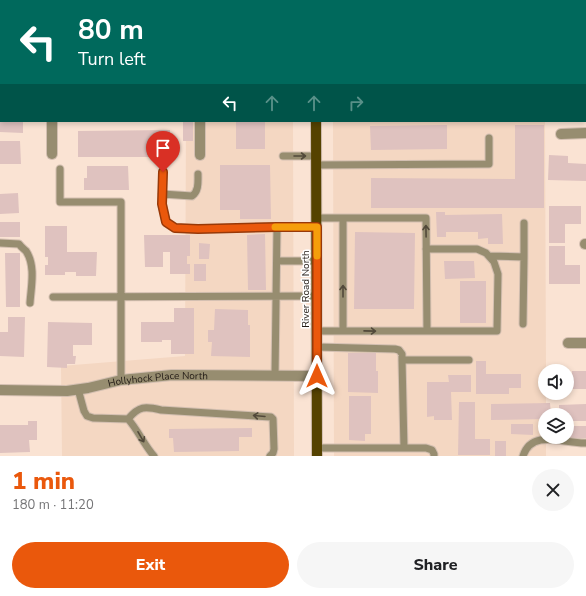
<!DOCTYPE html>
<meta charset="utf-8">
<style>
:root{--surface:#fff;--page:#f6f6f6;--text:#202124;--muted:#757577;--accent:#ea580c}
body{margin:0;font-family:"Nunito Sans",sans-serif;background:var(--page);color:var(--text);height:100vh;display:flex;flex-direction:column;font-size:15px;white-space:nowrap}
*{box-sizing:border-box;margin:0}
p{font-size:13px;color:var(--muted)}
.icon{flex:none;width:22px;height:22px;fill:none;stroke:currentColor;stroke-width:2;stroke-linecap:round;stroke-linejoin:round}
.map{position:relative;height:456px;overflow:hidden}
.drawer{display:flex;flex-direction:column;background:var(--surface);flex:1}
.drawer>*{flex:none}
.hud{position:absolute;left:0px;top:0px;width:586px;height:122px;box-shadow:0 2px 6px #0003;background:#00695c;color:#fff;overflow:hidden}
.tools{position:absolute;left:538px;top:364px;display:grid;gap:8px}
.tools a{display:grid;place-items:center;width:36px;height:36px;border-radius:50%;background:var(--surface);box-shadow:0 2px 6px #0003;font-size:20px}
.pin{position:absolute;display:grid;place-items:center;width:34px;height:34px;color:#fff;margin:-41px -17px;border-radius:50% 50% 50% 0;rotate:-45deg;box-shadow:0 0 4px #0007}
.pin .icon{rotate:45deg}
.me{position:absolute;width:44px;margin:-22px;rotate:0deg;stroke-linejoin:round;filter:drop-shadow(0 0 3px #0008)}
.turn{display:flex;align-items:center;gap:14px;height:84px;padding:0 12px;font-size:18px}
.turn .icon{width:52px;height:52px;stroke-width:2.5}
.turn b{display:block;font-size:28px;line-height:34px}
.lanes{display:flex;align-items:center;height:38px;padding:0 12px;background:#0003;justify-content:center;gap:20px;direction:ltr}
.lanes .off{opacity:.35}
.round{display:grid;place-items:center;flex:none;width:42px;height:42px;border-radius:21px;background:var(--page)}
.head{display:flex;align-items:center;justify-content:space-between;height:68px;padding:0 12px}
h1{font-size:24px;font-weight:800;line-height:30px;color:var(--accent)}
.primary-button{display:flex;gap:8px;margin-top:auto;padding:8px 12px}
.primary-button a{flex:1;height:46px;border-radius:24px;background:var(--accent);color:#fff;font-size:16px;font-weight:800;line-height:46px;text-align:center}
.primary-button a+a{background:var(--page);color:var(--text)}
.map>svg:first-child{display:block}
</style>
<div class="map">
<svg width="586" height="456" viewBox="0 0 586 456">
<rect width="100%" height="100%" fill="#fae3d3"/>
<!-- built -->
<path fill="#f4d7c2" d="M187 0H293V1H187Z
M332 0H586V112H585V1H332Z
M186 121H293L294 456H62L61 366 185 356Z
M333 121H545L546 371H545V393H546V415H545V437H546V456H334Z"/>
<!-- building -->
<path fill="#dfc2bf" d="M0 121H23V133L0 132Z
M183 121H193V141H183Z
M236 121H265V149H236Z
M447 125V149L371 150 370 126Z
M515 125H544V208H371V178L515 179Z
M170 130V157H78V131Z
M0 141H20L21 164H0Z
M549 155 568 156V163L586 164V181L548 180Z
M220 165H270L271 219H240V210H220Z
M87 166H128L129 190H84V178H87Z
M18 193 19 213 0 214V194Z
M549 206H581V224H565V243H549Z
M436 212H445V215L502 214 503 244H488V238L478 239V232H446V237H437Z
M0 222H20V237H0Z
M45 226H67V252H97L96 276H76V272H65V275H45V265H48V257H45Z
M355 232 415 233 414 309H354Z
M265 234 266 290H248L247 235Z
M144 235H190V256H187V264H190V274H170V252H163V267H145Z
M199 243 210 244 209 259H199Z
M549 246H565V265H580V284H549Z
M5 253H20V307H6Z
M444 261H474L475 278 445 279Z
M194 264H206V281H194Z
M460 281H486V323H460Z
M174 308H194V354H171V340H162V342H141V322H174Z
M215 309 248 310V325H250V357L211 356 212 342H208V330H214Z
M8 317H25L24 357 0 356V332H8Z
M48 322 92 323V345H73V356H76L75 364H67V368L47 367Z
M348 353H376V371H378V393L348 392Z
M476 361H486V374H521V388H509V394H476Z
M572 371H586V389H572Z
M448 375H471V392H451L452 420H434V416L427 417V382H449Z
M349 396H371V434H365V441L349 440Z
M459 402H475V439H490V455H458Z
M550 403 551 415H545V419L491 420V404Z
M586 404V421H567V415H559V405Z
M28 421H37V440H29L30 452 0 453V425H28Z
M511 424H533V435L511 434Z
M567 426H586V438H567Z
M252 428V437H239V451L174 452 173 438H169V429Z
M495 441H506V456H495Z"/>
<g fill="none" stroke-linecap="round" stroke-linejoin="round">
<!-- lane casing -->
<g stroke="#d3bfb1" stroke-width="9">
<path id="lane" d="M350 0V1
M228 1V0
M281 1V0
M0 112H1
M585 114H586
M283 156H316
M316 165 489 164V138
M60 169V202H121V380
M163 173 162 204 166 222 175 228 198 229 277 227
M162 194 192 196C199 191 198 182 198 174
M317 218H426L427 331H317
M343 218V330
M0 243 19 244C21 247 24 249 26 251 36 266 31 287 30 303
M426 249H477L486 253 494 262 498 274 497 331H427
M489 256 524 257 523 324
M524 257V223
M277 261H317
M53 297 317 296
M317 347 395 349 399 350 402 354V360L404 448H317
M402 360H469
M275 376 277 227H317
M78 389 84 411 87 416 93 418 128 419C138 430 144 445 154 456
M128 419C139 406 145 406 161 410L271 417 273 419 274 449 273 453 270 456
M404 448H426L432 450 434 454V456
M523 456C532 428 565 444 586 443"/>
</g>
<!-- street casing -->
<g stroke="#d3bfb1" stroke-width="12">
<g id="street">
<path d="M199 0V1"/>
<path d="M82 1V0"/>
<path d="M52 121V154"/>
<path d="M200 121V155"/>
<path d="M561 134 586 133"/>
<path d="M585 244H586"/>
<path d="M568 343H586"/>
<path id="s1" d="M0 390 67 391 88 388 121 380 172 375 317 376"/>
</g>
</g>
<!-- primary casing -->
<g stroke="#d3bfb1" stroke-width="12">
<path id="primary" d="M316 0V1
M316 121 317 456"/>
</g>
<!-- lane -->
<use href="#lane" stroke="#978d70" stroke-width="7"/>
<!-- street -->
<use href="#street" stroke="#978d70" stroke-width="10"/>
<!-- primary -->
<use href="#primary" stroke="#554200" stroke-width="10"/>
</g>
<!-- one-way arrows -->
<defs><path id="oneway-shaft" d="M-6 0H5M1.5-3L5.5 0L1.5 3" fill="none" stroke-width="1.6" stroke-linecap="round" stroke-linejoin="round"/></defs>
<g stroke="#52493a">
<use href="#oneway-shaft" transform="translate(300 156)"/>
<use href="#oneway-shaft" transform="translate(426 231) rotate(-91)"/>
<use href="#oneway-shaft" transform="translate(343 291) rotate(-90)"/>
<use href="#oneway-shaft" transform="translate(370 331) rotate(1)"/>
<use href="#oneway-shaft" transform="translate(259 416) rotate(-175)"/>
<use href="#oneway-shaft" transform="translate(141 437) rotate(60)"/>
</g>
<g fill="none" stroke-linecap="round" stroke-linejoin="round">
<!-- route casing -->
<g stroke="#983908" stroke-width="10">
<path id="route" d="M163 172 162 204 166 222 175 228 198 229 277 227H317V376"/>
</g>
<!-- route -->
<use href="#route" stroke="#ea580c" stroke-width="7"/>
<!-- slow -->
<path stroke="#f59e0b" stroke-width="7" d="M275 227H317V256"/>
</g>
<g text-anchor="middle" stroke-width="3" stroke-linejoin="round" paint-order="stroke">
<!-- street labels -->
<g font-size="10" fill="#241c16" stroke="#fff">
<text transform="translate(305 289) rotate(-90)" y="4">River Road North</text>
<text dy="4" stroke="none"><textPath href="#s1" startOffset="159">Hollyhock Place North</textPath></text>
</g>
</g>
</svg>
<div class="tools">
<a><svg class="icon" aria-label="sound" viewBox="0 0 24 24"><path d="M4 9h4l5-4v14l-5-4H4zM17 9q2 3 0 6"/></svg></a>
<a><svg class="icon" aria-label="layers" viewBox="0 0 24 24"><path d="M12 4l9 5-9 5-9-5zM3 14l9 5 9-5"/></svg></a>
</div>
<div class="pin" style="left:163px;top:172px;background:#d93025"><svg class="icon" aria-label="arrive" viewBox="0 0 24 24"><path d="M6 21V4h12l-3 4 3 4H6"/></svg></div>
<svg class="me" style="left:317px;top:376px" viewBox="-20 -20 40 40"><path d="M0-17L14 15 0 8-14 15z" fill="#ea580c" stroke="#fff" stroke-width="4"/></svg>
<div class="hud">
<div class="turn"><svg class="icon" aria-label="left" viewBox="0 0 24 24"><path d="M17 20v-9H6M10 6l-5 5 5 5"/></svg><div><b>80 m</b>Turn left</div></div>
<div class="lanes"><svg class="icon" aria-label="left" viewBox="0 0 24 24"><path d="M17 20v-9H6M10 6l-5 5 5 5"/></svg><svg class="icon off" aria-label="ahead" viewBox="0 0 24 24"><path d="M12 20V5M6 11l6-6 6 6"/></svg><svg class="icon off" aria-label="ahead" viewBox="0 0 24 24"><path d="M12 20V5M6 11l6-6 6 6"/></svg><svg class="icon off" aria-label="right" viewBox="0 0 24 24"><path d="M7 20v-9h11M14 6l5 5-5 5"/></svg></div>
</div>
</div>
<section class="drawer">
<div class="head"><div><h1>1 min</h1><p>180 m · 11:20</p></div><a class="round"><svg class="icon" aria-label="close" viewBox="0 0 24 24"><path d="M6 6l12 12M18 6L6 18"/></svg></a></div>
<div class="primary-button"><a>Exit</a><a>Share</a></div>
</section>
